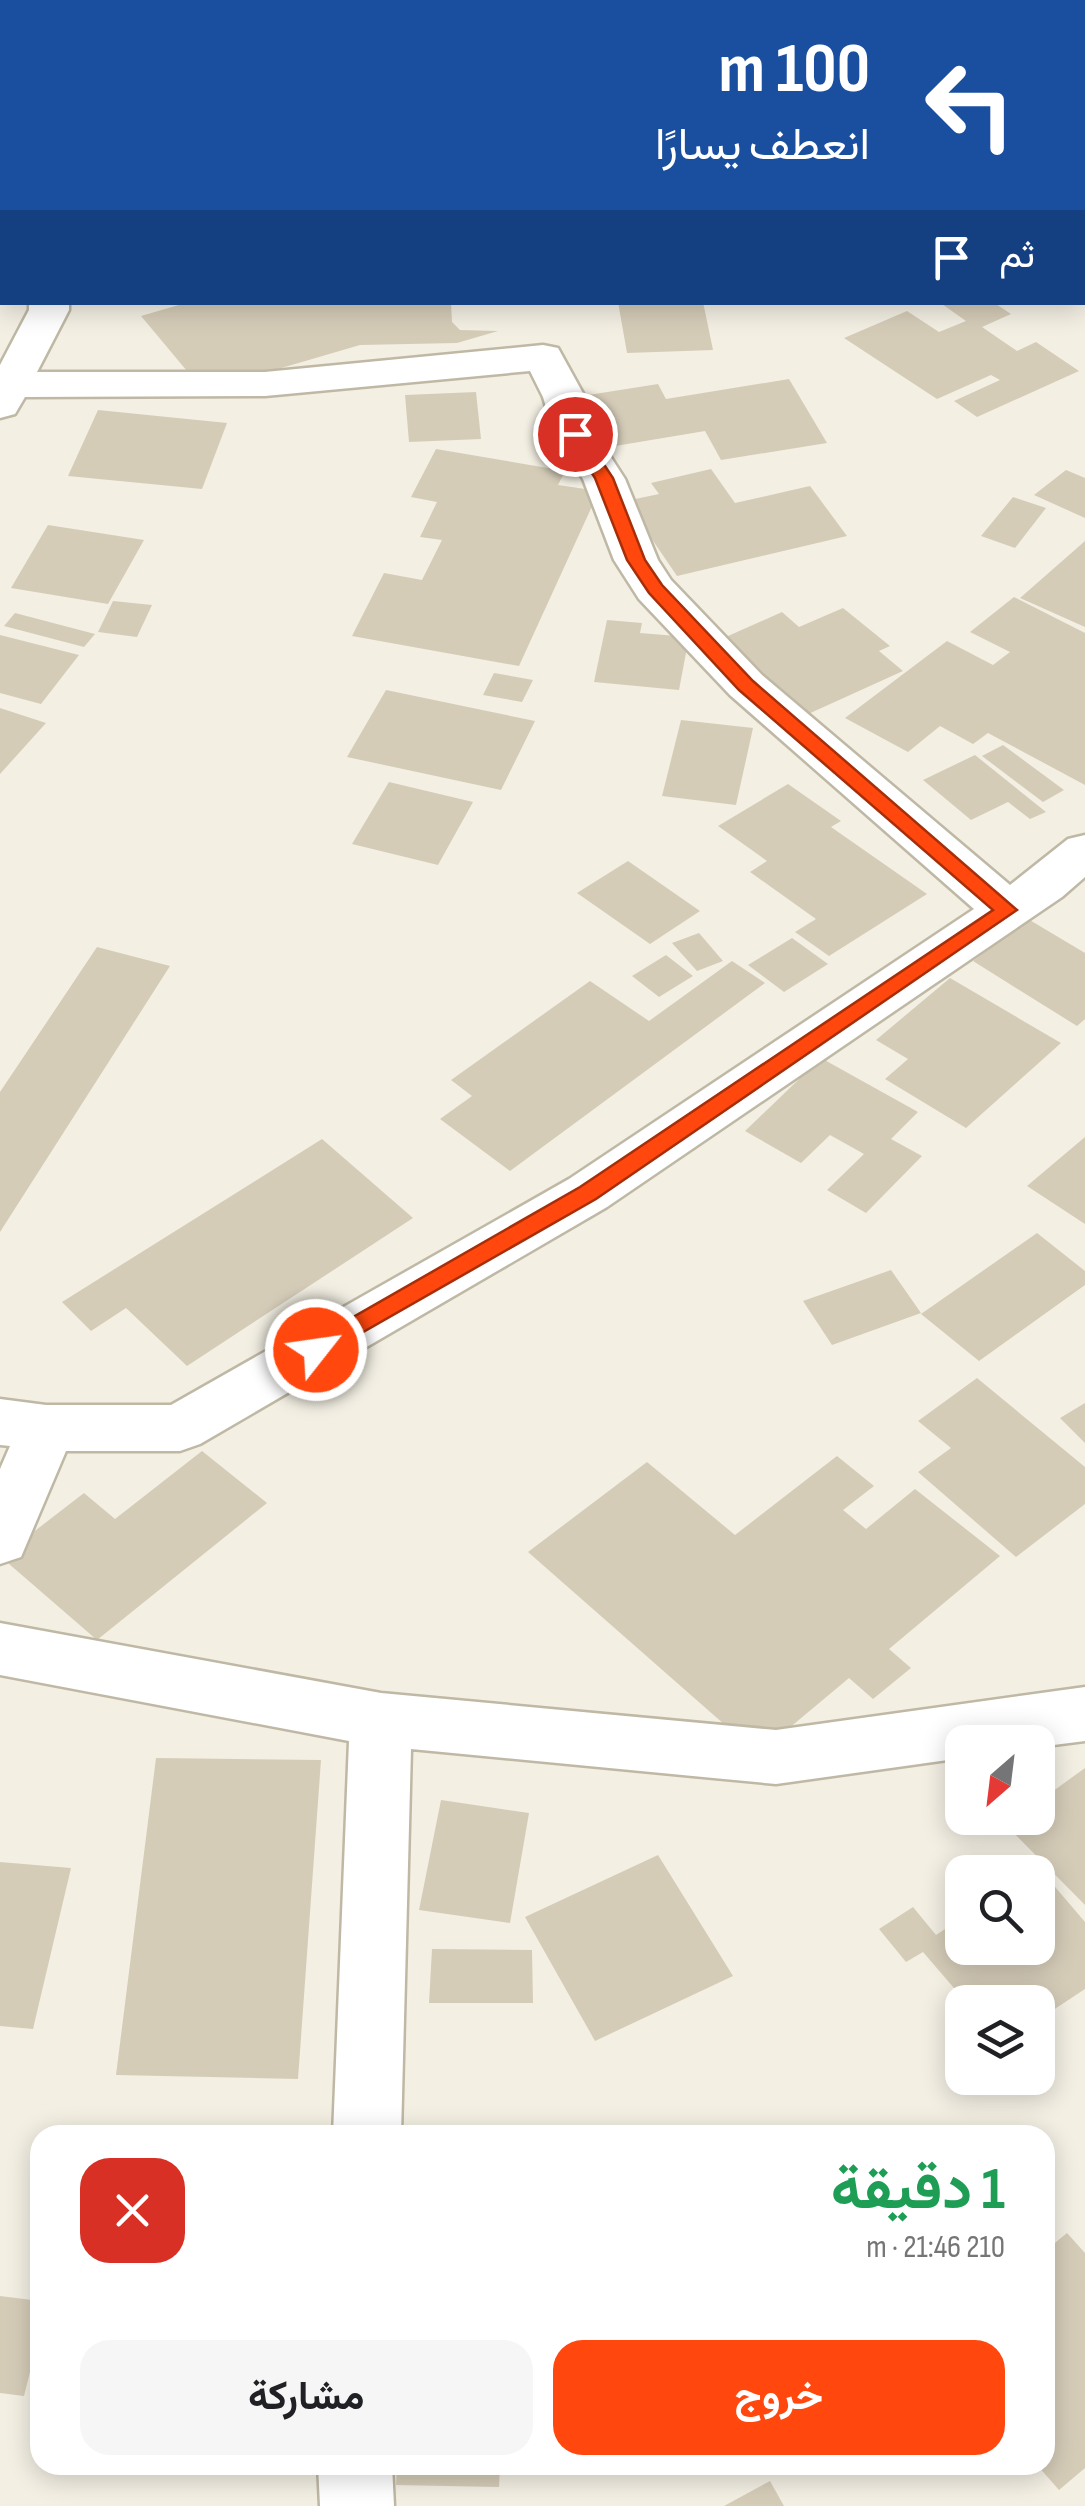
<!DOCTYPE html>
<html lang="ar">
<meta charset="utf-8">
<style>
:root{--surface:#fff;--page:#f6f6f6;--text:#202124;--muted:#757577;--accent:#ff470e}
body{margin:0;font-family:"Sofia Sans Condensed",Vazirmatn,sans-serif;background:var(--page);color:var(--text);direction:rtl;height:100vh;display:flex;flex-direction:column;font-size:38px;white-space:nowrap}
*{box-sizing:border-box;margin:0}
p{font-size:32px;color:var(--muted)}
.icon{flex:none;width:55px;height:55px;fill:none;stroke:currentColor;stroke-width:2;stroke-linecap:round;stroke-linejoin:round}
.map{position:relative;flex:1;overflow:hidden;direction:ltr}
.sheet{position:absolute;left:30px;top:2125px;width:1025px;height:350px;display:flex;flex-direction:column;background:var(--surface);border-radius:30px;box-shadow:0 5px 25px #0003;direction:rtl}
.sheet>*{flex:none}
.top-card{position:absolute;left:0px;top:0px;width:1085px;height:305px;box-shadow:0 5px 25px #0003;direction:rtl;background:#1a4fa0;color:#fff;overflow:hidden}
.needle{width:65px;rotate:208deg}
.fabs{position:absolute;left:945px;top:1725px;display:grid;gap:20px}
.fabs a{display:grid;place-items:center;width:110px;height:110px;border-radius:20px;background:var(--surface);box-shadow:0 5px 25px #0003;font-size:50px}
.pin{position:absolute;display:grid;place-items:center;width:85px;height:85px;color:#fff;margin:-42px;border:5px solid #fff;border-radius:50%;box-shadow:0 2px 10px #0007}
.me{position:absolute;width:110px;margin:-55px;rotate:60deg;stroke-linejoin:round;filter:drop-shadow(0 0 8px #0008)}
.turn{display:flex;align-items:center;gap:35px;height:210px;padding:0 50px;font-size:45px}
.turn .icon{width:130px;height:130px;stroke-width:2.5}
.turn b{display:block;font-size:70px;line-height:85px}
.then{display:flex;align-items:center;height:95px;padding:0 50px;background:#0003;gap:20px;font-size:38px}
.round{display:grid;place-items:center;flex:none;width:105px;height:105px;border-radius:30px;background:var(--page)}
.overview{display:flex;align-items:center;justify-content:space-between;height:170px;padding:0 50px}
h1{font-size:60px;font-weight:700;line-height:75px;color:#1e9e55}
.primary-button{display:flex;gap:20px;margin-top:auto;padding:20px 50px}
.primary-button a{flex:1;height:115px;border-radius:30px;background:var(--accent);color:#fff;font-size:40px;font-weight:700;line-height:115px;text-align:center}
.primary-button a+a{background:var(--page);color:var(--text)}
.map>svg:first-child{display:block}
</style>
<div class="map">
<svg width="1085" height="2506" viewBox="0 0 1085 2506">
<rect width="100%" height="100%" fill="#f3efe3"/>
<!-- building -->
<path fill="#d5ccb8" d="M189 302H451L452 322 460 330 498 331 457 343 360 345 233 382 223 370 187 371 141 316Z
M618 302H703L713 350 627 353Z
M939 302H993L1011 314 982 327 1017 351 1036 342 1079 371 977 417 954 401 1000 380 991 375 937 399 844 338 907 311 939 332 966 321Z
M789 379 827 443 721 460 705 431 609 447 582 396 658 384 666 399Z
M476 392 481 439 409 442 405 395Z
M98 410 227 423 202 489 68 476Z
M436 449 565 471 558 485 599 491 519 666 352 636 384 573 422 580 442 540 420 537 437 502 411 497Z
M711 469 735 503 810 486 847 536 677 576 626 501 659 494 651 483Z
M1066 470 1085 478V518L1034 495Z
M1013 497 1046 508 1015 548 981 536Z
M48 525 144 540 108 604 11 588Z
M1085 541V627L1020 598Z
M1014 597 1085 633V785L988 733 973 744 940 726 908 752 845 718 947 641 993 665 1010 652 970 632Z
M113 601 152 605 137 637 98 632Z
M843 608 890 646 879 651 903 671 806 715 719 640 782 612 799 627Z
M15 613 95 634 84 647 4 626Z
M607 620 642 623 640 633 689 637 679 690 594 682Z
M0 635 79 655 41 704 0 693Z
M494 673 533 680 522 702 483 695Z
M386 690 535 721 501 790 347 757Z
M0 708 46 723 0 774Z
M681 720 753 728 736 805 662 796Z
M1003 745 1064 790 1043 802 982 756Z
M975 755 1046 812 1030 819 1008 802 971 820 923 780Z
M389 782 473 802 438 865 352 844Z
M788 784 841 821 831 827 927 894 829 956 795 932 816 919 750 872 767 861 718 826Z
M628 861 700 911 650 944 577 893Z
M1028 919 1085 953V1019L1077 1026 973 961Z
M699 933 723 961 697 971 672 943Z
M792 938 828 964 784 992 748 965Z
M97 947 170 966 0 1232V1092Z
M666 955 693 976 659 997 632 976Z
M732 961 765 983 510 1171 440 1119 472 1096 451 1080 590 981 649 1021Z
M950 978 1061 1043 966 1128 885 1079 908 1059 876 1040Z
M821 1058 918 1112 891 1139 922 1156 866 1213 827 1190 864 1154 830 1135 801 1163 745 1131Z
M1085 1137V1224L1027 1186Z
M322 1139 413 1218 187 1366 126 1308 91 1331 62 1302Z
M1037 1233 1085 1271V1285L979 1361 921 1314Z
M891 1270 921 1313 832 1345 803 1301Z
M977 1378 1085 1467V1504L1016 1557 918 1472 951 1448 918 1421Z
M1085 1403V1443L1060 1418Z
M202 1451 267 1503 97 1640 1 1557 84 1493 115 1519Z
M837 1456 874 1486 843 1510 866 1529 915 1489 1000 1556 889 1649 911 1668 873 1699 849 1678 758 1754 528 1552 647 1462 735 1535Z
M156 1758 321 1760 298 2079 116 2075Z
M1085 1768V1905L1006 1825 1016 1818H1038V1802Z
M441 1800 529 1813 510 1923 419 1910Z
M658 1855 733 1976 595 2041 525 1917Z
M0 1862 71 1868 33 2029 0 2026Z
M1038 1867 1085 1922V1989L1038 2020V2002H966L923 1952 906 1962 879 1929 913 1907 936 1935 962 1918V1948H1038Z
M432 1949 532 1950 533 2003H429Z
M1067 2233 1085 2253V2468L1059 2490 1037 2465H1045V2251Z
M0 2296 40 2301V2332L24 2396 0 2393Z
M397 2465H500L499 2487 396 2485Z
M770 2481 784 2506H724Z"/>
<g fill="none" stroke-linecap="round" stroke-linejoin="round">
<!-- minor casing -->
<g stroke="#bfb8a5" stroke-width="5">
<path id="minor" d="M4 0H40V2H5Z
M0 244H2V268H0Z
M29 302H69V310L37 372H265L543 345 558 348 585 397 596 434 625 479 658 560 671 580 762 675 1010 885 1068 839 1085 835V877L1062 897 607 1207 200 1444 180 1451H66L21 1557 0 1564V1469L10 1446 0 1445V1399L46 1405H171L569 1179 974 909 730 695 639 599 614 560 583 479 554 434 543 397 530 371 265 396 25 397 15 414 0 418V365L29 310Z
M0 1623 381 1693 776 1730 1085 1687V1741L1038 1747V1742H962V1758L776 1784 411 1749 401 2135H333L349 1741 0 1675Z
M318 2465H392L394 2506H320Z"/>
</g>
<!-- minor -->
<use href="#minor" fill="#fff" fill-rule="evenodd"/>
</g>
<!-- route -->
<path fill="#ff470e" stroke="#a62e09" stroke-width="2.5" d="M575 429 581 430 613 478 645 560 662 585 753 681 1017 910 596 1199 316 1359 305 1350 308 1343 580 1187 993 910 739 690 649 593 627 560 595 478 567 434Z"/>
</svg>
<div class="fabs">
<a><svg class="needle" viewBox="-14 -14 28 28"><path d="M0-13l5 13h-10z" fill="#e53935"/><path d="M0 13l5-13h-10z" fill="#757577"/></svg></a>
<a><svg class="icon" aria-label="search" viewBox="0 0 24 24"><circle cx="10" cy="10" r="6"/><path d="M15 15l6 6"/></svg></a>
<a><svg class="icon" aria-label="layers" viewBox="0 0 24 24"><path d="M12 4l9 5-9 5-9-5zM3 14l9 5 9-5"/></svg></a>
</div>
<div class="pin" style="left:575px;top:434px;background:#d93025"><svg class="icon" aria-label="arrive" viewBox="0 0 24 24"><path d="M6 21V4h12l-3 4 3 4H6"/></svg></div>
<svg class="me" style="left:316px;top:1350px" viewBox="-20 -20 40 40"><circle r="17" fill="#ff470e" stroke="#fff" stroke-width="3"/><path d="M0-11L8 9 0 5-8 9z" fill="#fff"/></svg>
<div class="top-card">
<div class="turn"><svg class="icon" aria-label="left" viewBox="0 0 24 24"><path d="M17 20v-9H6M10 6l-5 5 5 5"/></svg><div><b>100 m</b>انعطف يسارًا</div></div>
<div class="then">ثم<svg class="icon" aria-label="arrive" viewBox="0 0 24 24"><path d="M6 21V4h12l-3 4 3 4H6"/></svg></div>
</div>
<section class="sheet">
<div class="overview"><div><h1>1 دقيقة</h1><p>210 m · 21:46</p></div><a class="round" style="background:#d93025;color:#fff"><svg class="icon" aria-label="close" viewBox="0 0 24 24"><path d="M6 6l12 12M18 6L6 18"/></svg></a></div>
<div class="primary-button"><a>خروج</a><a>مشاركة</a></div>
</section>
</div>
